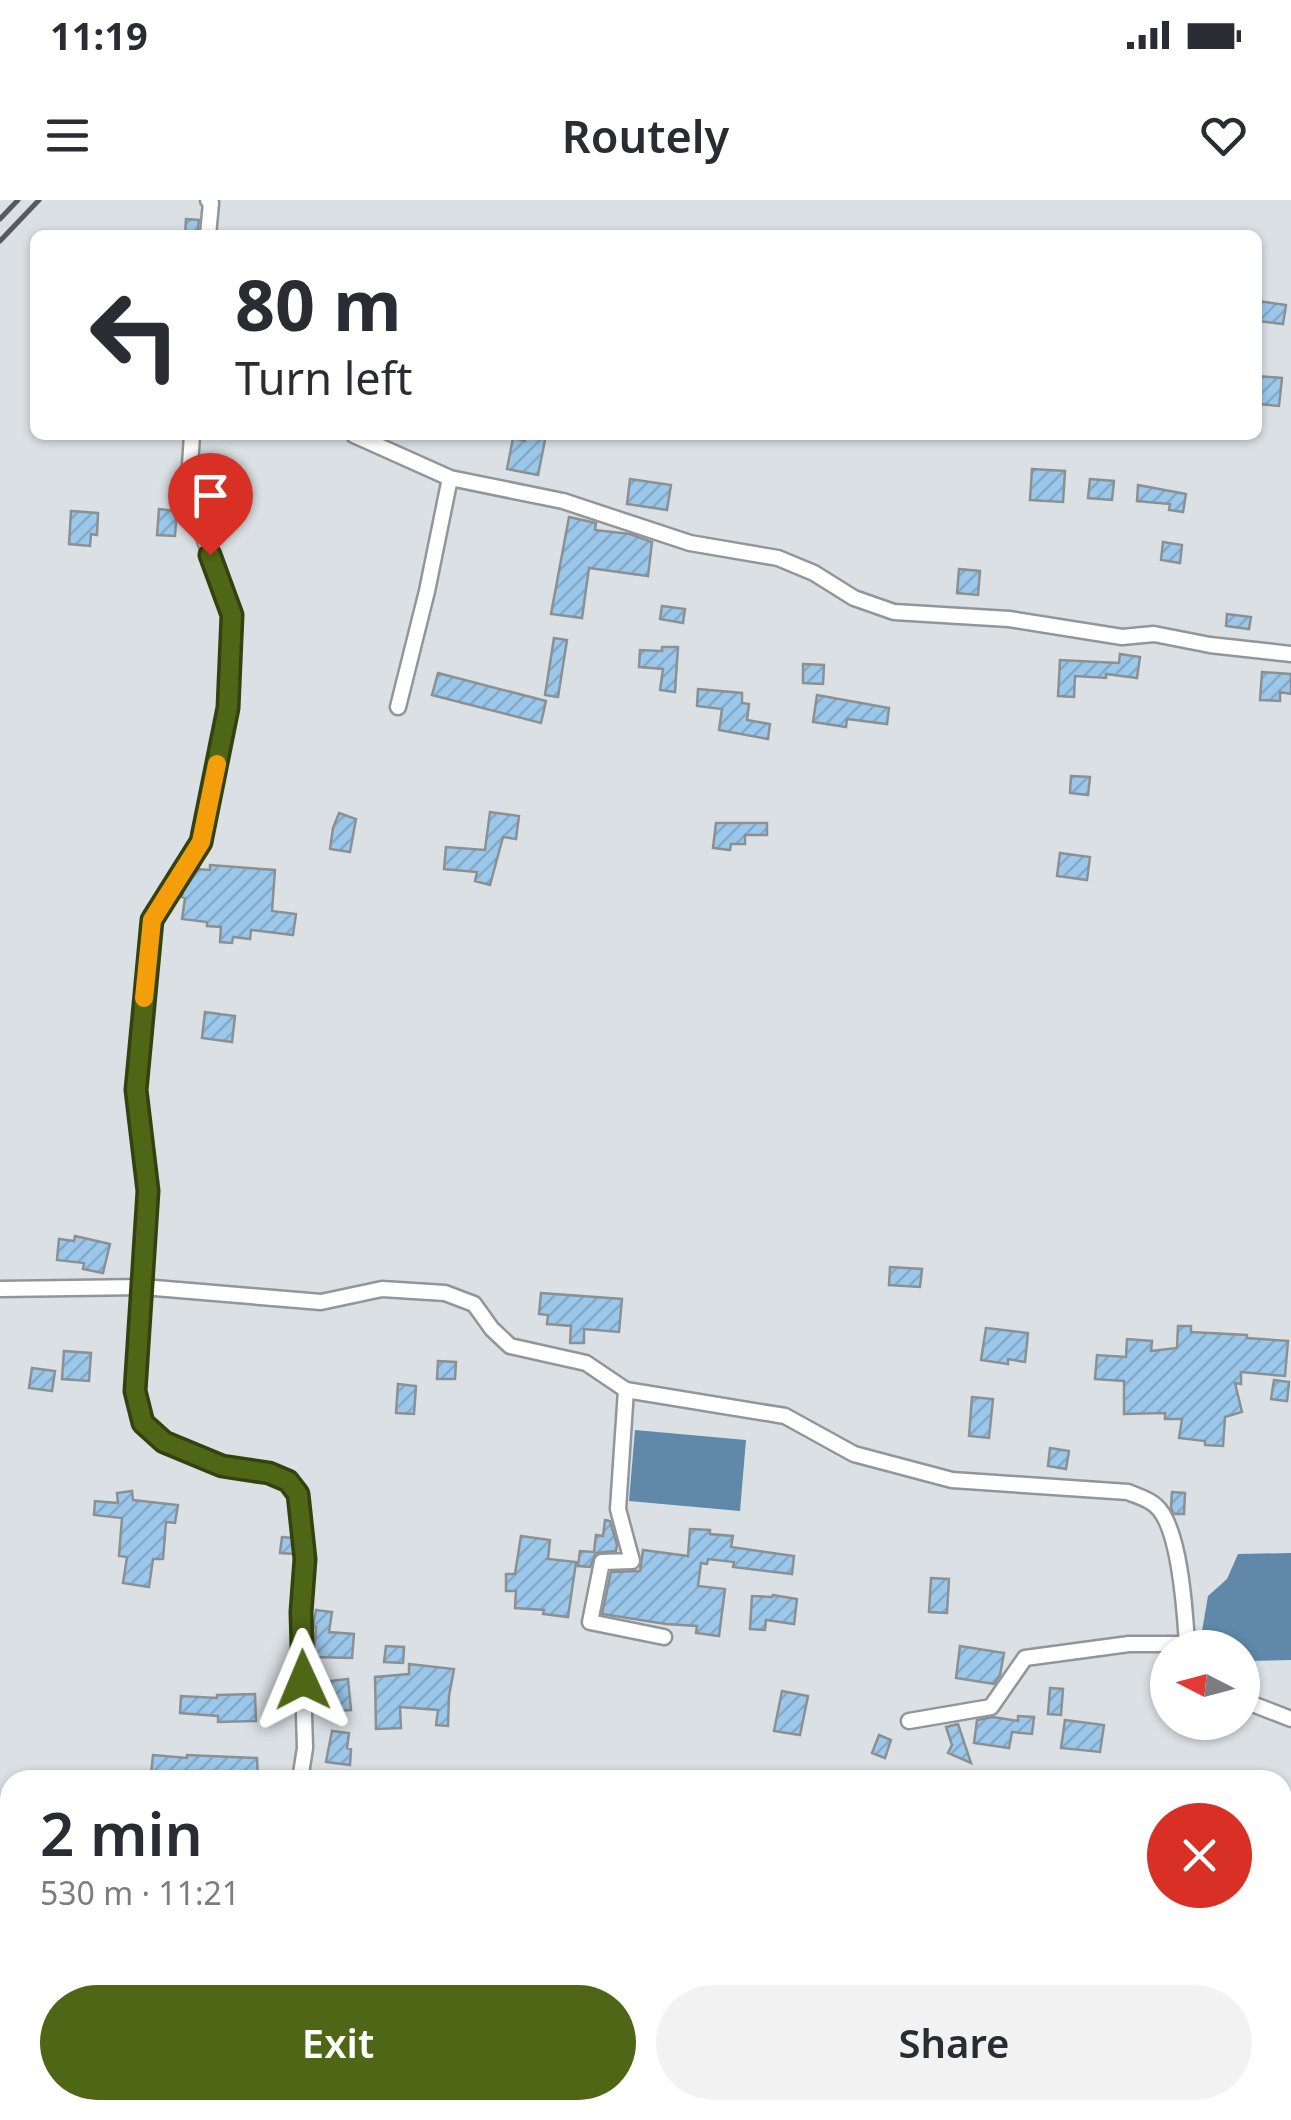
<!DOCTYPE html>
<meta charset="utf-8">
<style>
:root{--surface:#fff;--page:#f2f2f3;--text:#2b2b33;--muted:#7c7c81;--accent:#4e6616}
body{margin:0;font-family:"Noto Sans",sans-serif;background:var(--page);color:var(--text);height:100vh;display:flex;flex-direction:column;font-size:38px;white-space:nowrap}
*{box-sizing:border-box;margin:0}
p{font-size:32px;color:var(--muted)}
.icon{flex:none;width:55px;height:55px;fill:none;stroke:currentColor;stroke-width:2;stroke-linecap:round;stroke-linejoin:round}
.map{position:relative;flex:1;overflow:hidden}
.sheet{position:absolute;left:0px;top:1570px;width:1292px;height:350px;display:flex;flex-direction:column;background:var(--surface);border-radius:30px 30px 0 0;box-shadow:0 2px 8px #0004}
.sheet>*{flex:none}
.banner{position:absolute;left:30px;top:30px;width:1232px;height:210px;border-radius:15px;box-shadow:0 2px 8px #0004;background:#fff;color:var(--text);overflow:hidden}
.needle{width:65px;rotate:276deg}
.fabs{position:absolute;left:1150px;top:1430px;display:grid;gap:20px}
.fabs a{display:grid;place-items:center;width:110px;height:110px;border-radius:50%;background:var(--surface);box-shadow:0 2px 8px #0004;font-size:50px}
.pin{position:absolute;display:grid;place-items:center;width:85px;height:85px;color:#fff;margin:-102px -42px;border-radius:50% 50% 50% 0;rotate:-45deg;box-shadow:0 0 10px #0007}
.pin .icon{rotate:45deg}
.me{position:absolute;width:110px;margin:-55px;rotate:359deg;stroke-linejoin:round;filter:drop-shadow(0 0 8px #0008)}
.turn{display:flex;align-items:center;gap:35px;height:210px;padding:0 40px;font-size:45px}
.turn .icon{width:130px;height:130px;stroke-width:2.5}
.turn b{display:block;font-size:70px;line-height:85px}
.round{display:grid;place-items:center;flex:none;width:105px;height:105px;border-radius:52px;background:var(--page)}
.headline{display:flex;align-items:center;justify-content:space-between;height:170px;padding:0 40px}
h1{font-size:60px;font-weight:600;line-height:75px}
.action{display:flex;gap:20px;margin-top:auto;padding:20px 40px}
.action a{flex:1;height:115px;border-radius:60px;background:var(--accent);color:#fff;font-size:40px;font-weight:600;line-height:115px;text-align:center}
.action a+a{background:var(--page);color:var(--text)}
.status{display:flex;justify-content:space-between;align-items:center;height:70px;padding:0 50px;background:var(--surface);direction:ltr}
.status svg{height:28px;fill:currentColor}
header{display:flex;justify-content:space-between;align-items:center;height:130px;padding:0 40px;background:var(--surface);font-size:45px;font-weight:600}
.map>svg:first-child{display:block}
</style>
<div class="status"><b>11:19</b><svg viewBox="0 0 49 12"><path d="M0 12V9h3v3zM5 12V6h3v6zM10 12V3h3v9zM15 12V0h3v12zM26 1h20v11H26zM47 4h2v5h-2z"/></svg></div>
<header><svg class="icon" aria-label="menu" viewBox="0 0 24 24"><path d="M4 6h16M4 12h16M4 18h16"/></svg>Routely<svg class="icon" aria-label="heart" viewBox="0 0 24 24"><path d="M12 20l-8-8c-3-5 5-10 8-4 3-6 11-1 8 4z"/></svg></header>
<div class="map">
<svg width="1291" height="1920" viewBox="0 0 1291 1920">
<defs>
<pattern id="building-hatch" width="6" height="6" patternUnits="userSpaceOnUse" patternTransform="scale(2.5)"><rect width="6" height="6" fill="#9bc7ea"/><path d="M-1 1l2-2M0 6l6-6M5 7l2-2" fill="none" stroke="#84aac8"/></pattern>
</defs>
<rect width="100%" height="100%" fill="#dae0e4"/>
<!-- water -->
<path fill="#5f88a9" d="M635 1230 746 1240 740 1311 629 1301Z
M1291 1353V1460L1243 1461 1242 1448 1211 1447 1201 1437 1208 1396 1227 1379 1238 1354Z"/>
<!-- building -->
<path fill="url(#building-hatch)" stroke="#8b9093" stroke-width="2.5" d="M186 19 199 20 197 35H185Z
M1258 101 1286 105 1283 124 1258 121Z
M1258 176 1282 178 1279 206 1258 204Z
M525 235H546L538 275 507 269 513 238 525 241Z
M1032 269 1065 271 1063 302 1030 300Z
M630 279 671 285 667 310 627 304Z
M1090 279 1114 281 1112 300 1088 298Z
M1138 285 1186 294 1183 312 1169 310 1170 304 1137 301Z
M159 309 177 311 175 336 157 335Z
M71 311 98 313 97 335 91 334 90 346 69 344Z
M569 317 596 323 595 330 630 334 652 342 648 376 589 368 582 418 551 414Z
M1163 342 1182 345 1180 363 1161 360Z
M959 369 980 371 978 395 957 393Z
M662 406 685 409 683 423 660 419Z
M1227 414 1251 417 1249 429 1226 426Z
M554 438 567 440 558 497 545 495Z
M662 447H678L675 492 660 490 663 469 639 467 640 450 662 451Z
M1120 454 1140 457 1137 478 1106 474V478L1075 476 1074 497 1058 496 1060 460 1119 463Z
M803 464 824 465 823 484 803 483Z
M1262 472 1291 474V494L1280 492V501L1260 500Z
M438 473 546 501 541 523 432 495Z
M698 489 742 493V503L749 504 747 520 770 524 768 539 719 530 722 509 697 506Z
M817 495 889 508 887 524 847 519 846 527 813 522Z
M1071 576 1090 577 1088 595 1070 593Z
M490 612 519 616 516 639 503 637 490 685 475 681 477 672 444 669 446 647 485 650Z
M339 613 356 619 350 652 330 649 333 628Z
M716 623H767V635H745V644H731L730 650 713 648Z
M1060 653 1090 657 1087 680 1057 676Z
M210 665 275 670 272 711 296 714 293 735 251 730 250 739 233 737 232 743 220 742 221 727 207 726V722L182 719 185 698 182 697 183 689 196 669 210 670Z
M205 812 235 816 232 842 202 838Z
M75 1036 110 1044 103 1073 83 1069 84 1063 57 1060 59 1039 74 1041Z
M890 1067 922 1069 920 1087 889 1085Z
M541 1093 622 1099 619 1132 584 1129V1143H570L571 1126 547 1124 548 1115 539 1114Z
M1178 1126H1191V1132L1247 1135V1138L1288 1141 1285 1176 1241 1172V1184L1235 1183 1242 1212 1225 1217 1223 1246 1205 1245V1241L1179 1238 1182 1219H1165V1213L1124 1214V1181L1095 1179 1097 1155 1126 1157 1127 1139 1152 1141 1151 1151 1177 1148Z
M986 1128 1028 1133 1025 1162 1008 1159V1164L981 1160Z
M64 1151 91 1153 89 1181 62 1179Z
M438 1161 456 1162 455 1179H437Z
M32 1168 55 1171 52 1191 29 1188Z
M1274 1180 1289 1182 1287 1201 1271 1199Z
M398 1184 416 1186 414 1214 396 1213Z
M972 1197 993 1199 989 1238 969 1236Z
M1050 1248 1069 1251 1066 1269 1048 1266Z
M132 1291 133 1300 178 1305 175 1323 166 1322 163 1359H153L149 1387 123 1383 127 1357 119 1356 122 1318 94 1315 95 1301 118 1303 117 1293Z
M1172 1292 1185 1293 1184 1314H1174L1171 1308Z
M605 1320 610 1321 617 1345 616 1351 596 1353 590 1367 578 1366 580 1351 594 1352 596 1335 603 1336Z
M690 1329 710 1330V1334L733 1336 731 1347 794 1356 792 1374 733 1367 734 1362 708 1359 707 1364 701 1363 698 1386 725 1389 719 1436 696 1433 697 1426 666 1424 602 1414 611 1372 640 1371 643 1350 688 1356Z
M521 1336 550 1340 548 1359 576 1362 568 1417 543 1414 544 1410 515 1408 516 1391H506V1374H515Z
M282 1337 292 1338 294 1354 280 1353Z
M931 1378 949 1379 947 1413 929 1412Z
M773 1395 797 1399 794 1424 766 1420 765 1430 750 1429 752 1396 772 1397Z
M316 1410 332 1412 329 1432 354 1434 352 1458 314 1457 316 1427H313Z
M386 1446 404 1447 403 1463 384 1462Z
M960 1446 1004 1453 1000 1475 994 1484 956 1478Z
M409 1464 454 1469 449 1496 448 1526 436 1525 438 1510 400 1507 401 1528 376 1529 375 1477 409 1474Z
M348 1479 351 1510 315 1512V1497H332L330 1481Z
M1050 1488 1063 1489 1061 1515 1048 1514Z
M782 1491 808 1496 800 1535 774 1531Z
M255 1494 256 1521 218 1522V1516L180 1513 181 1496 217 1498V1495Z
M1018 1516 1034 1517 1032 1534 1012 1532 1009 1548 974 1543 977 1520 993 1517 1018 1521Z
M1065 1520 1104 1525 1100 1552 1061 1548Z
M958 1524 971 1563 948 1553 952 1545 946 1527Z
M332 1531 349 1533 347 1548 351 1549 350 1565 326 1562Z
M879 1535 891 1540 885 1558 872 1553Z
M153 1555 187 1558V1555L257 1558 258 1580H185V1576L151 1574Z"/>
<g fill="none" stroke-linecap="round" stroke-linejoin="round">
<!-- minor casing -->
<g stroke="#91969a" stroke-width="19">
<path id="minor" d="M208 0 211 3 208 35
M192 235 188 295 233 415 228 508 201 641 151 720 136 890 148 991 135 1191 143 1223 165 1242 222 1267 269 1273 288 1281 298 1294 305 1359 301 1412 305 1548 300 1580
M354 235 450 278 563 301 690 343 778 358 814 373 854 398 894 412 1009 419 1122 437 1154 434 1210 445 1291 454
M398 507 427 391 450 278
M0 1089 143 1087 321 1102 382 1089 445 1093 474 1104 492 1129 510 1146 586 1163 626 1190 785 1216 854 1254 952 1280 1128 1292C1137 1296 1149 1299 1156 1306 1180 1327 1185 1412 1187 1444L1190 1448
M626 1190 618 1309 632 1361 602 1362 590 1422 664 1437
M1242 1500 1291 1519
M909 1521 991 1507 1025 1458 1129 1444H1187
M1282 1890 1291 1819
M266 1920 267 1910
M1279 1920 1280 1910"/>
</g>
<!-- minor -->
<use href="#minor" stroke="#fff" stroke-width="14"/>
<!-- rail -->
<path stroke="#575b5d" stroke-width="5" d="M0 19 18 0
M0 41 39 0"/>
</g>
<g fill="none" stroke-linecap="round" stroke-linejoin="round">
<!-- route casing -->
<g stroke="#33420e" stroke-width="25">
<path id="route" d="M210 355 232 415 228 508 201 642 152 720 136 890 148 991 135 1191 143 1223 164 1242 222 1266 269 1273 288 1281 298 1294 305 1359 301 1412 303 1480"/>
</g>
<!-- route -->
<use href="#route" stroke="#4e6616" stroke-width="18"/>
<!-- slow -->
<path stroke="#f59e0b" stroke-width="18" d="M144 798 152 720 201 642 217 564"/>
</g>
</svg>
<div class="fabs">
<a><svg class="needle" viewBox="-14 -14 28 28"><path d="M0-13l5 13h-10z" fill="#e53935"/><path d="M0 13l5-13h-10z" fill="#7c7c81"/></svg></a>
</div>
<div class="pin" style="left:210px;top:355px;background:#d93025"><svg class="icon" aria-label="arrive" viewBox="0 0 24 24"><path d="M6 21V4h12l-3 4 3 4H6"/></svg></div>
<svg class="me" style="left:303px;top:1480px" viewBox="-20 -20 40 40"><path d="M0-17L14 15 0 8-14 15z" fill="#4e6616" stroke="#fff" stroke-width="4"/></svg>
<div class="banner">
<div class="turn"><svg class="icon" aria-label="left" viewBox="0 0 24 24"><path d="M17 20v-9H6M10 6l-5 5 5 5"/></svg><div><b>80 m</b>Turn left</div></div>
</div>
<section class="sheet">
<div class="headline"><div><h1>2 min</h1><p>530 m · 11:21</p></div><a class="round" style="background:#d93025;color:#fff"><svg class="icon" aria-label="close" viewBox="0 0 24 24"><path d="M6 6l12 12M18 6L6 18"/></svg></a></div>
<div class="action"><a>Exit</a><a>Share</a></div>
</section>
</div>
